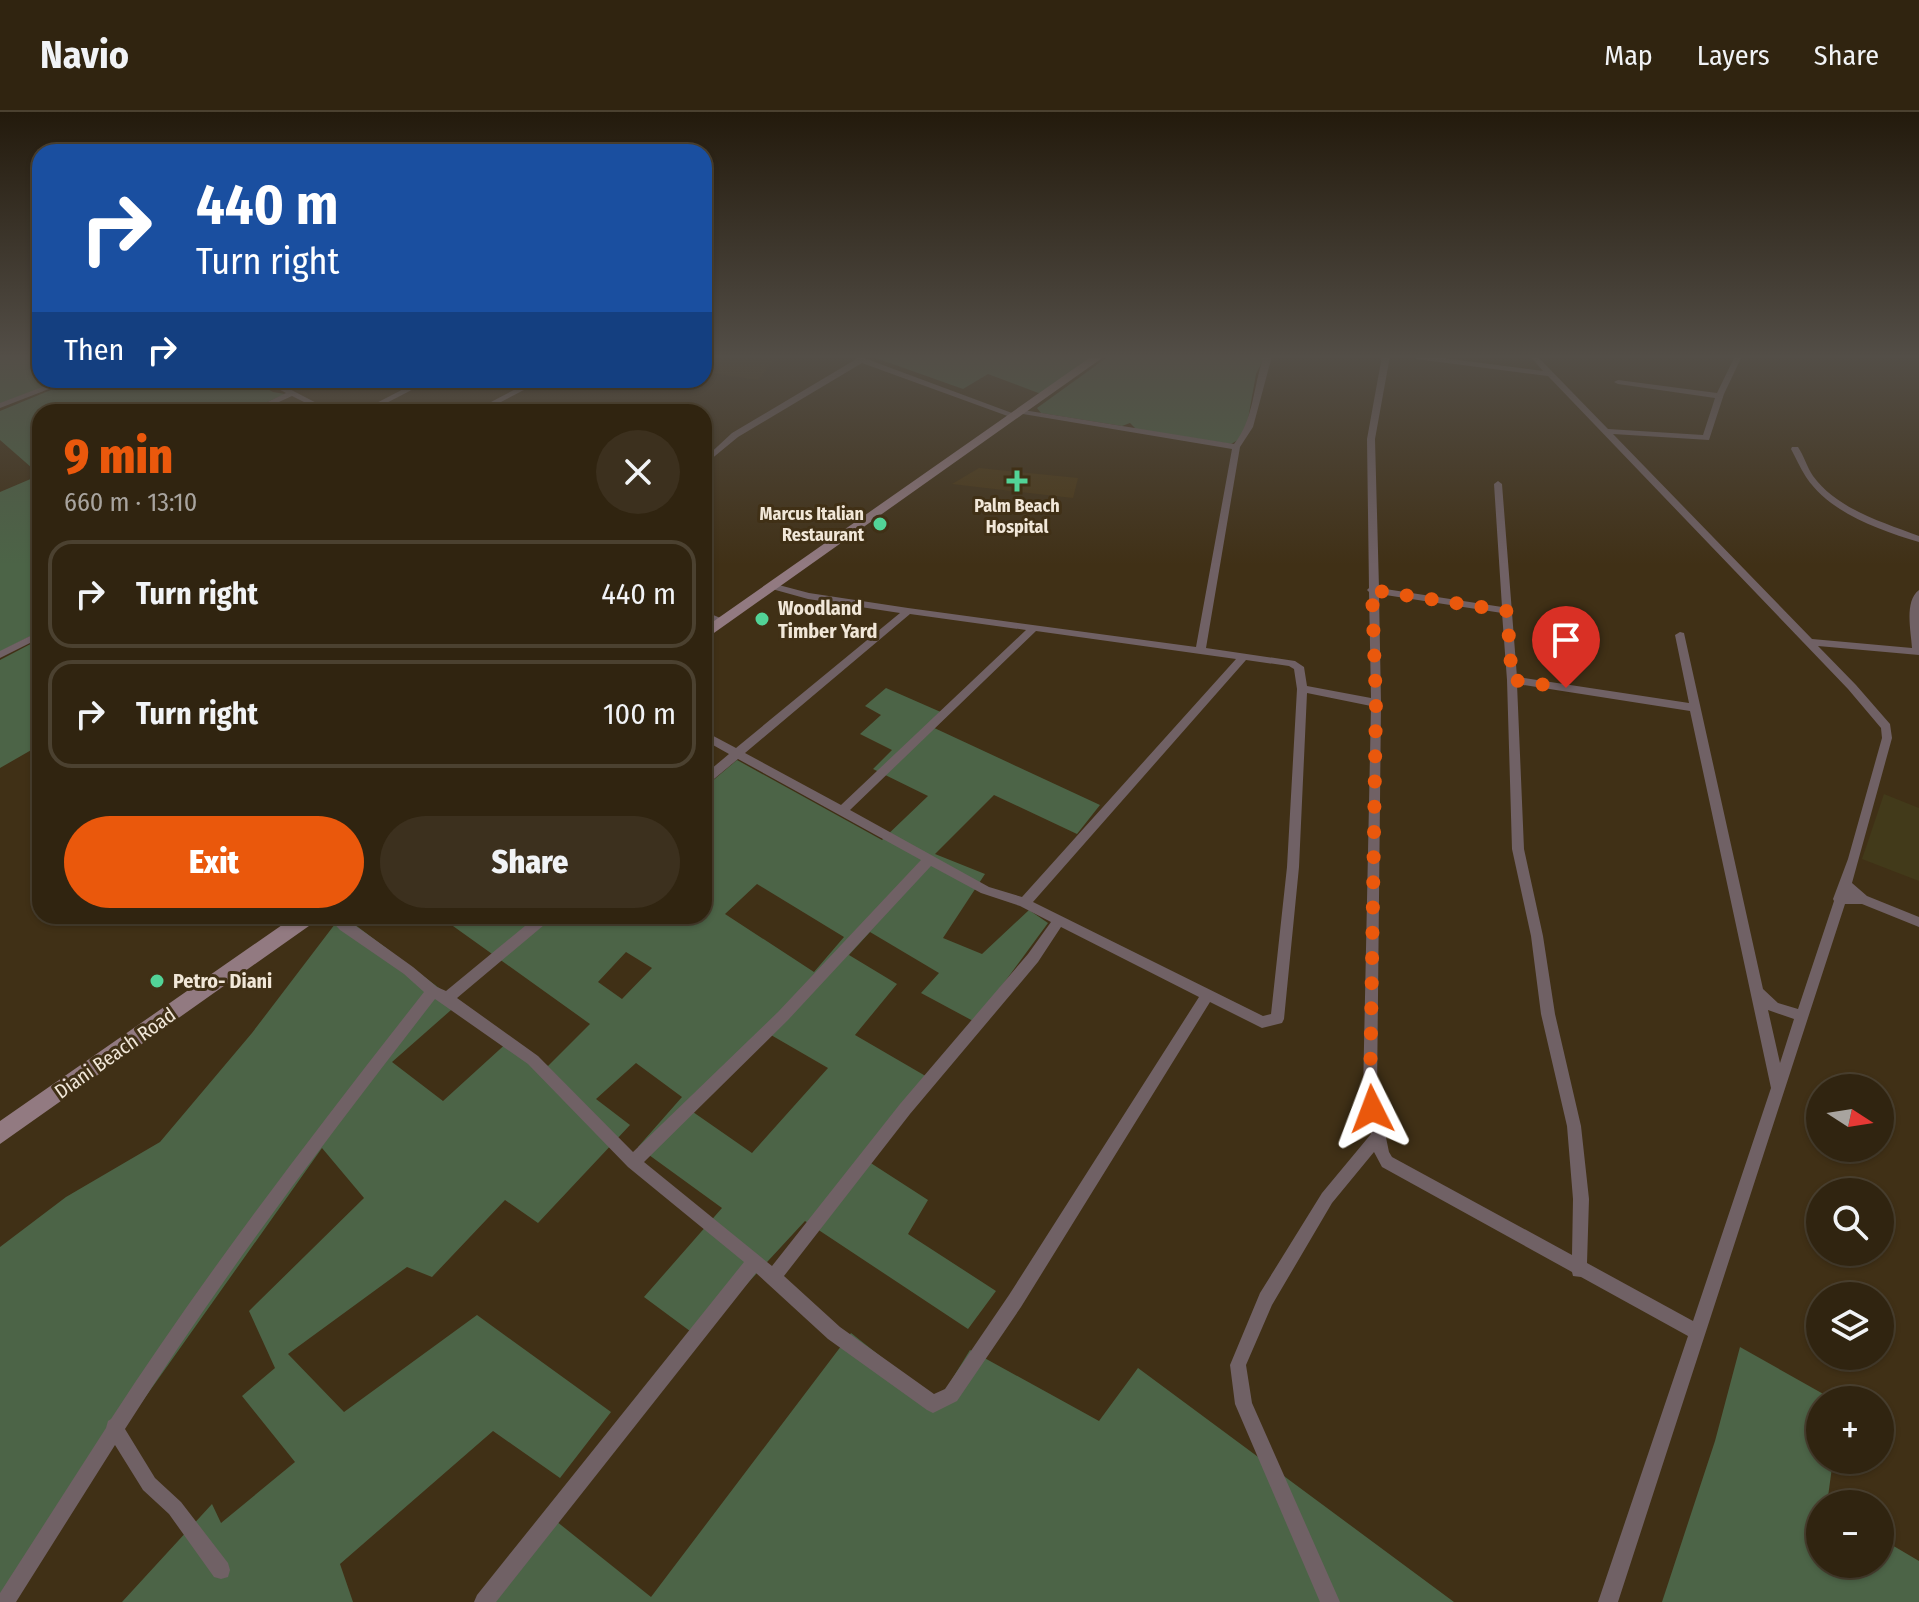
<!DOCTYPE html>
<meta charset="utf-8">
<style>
:root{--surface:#302410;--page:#3c301e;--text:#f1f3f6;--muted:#a8a49f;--line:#4b4130;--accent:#ea580c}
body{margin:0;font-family:"Fira Sans Condensed",sans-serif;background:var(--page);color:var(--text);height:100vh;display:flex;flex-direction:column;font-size:30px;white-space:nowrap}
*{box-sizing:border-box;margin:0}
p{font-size:26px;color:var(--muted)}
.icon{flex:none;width:44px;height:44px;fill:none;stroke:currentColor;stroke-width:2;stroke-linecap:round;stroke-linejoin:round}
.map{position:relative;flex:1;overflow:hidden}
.details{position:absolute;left:32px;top:292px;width:680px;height:520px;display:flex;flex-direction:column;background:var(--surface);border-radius:24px;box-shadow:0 2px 6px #0004,0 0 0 2px var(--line)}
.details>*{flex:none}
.guide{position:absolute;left:32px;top:32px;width:680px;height:244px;border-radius:24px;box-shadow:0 2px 6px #0004,0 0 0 2px var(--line);background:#1a4fa0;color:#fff;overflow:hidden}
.needle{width:52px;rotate:102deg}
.controls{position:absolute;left:1806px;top:962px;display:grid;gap:16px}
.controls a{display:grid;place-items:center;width:88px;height:88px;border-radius:50%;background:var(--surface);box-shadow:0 2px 6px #0004,0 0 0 2px var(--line);font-size:40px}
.pin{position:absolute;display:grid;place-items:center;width:68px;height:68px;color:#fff;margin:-82px -34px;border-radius:50% 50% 50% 0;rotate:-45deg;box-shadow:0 0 8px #0007}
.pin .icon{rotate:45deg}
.me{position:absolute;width:88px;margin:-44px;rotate:357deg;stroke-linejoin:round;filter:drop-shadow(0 0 6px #0008)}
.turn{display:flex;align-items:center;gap:28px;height:168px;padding:0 32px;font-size:36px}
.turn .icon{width:104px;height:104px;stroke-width:2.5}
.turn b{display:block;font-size:56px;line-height:68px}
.then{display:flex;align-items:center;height:76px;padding:0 32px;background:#0003;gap:16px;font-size:30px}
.round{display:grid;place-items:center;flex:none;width:84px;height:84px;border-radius:42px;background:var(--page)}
.headline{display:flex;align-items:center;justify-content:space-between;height:136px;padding:0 32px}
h1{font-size:48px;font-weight:800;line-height:60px;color:var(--accent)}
.primary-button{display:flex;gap:16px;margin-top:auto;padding:16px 32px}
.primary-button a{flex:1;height:92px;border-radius:48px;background:var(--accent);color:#fff;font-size:32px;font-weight:800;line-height:92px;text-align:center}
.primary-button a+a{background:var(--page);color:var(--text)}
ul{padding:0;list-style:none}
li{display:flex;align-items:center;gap:24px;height:108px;margin:0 16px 12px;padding:0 16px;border:4px solid var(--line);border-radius:24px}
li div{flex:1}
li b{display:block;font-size:30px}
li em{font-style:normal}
header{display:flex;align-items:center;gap:48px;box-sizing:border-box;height:112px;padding:0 40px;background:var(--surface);border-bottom:2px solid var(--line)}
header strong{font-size:38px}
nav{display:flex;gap:44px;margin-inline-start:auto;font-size:28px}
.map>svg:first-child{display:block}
</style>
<header>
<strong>Navio</strong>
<nav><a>Map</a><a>Layers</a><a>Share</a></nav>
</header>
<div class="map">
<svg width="1919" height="1490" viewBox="0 0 1919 1490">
<rect width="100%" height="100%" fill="#403016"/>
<!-- built -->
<path fill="#4a3715" d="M704 244H777L758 268 704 260Z
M979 356 1078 366 1073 386 952 372Z"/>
<!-- green -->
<path fill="#4c6447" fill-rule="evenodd" d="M0 244H40V268H63L0 292Z
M870 244H1091L1041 282 988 262 963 277Z
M1109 244H1265L1256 262 1245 324 1231 332 1136 317 1130 311 1122 314 1041 301 1037 296Z
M75 268H251L273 280 285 282 245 300 202 298 40 300V480L34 483 40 487V519L0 540V380L40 363 0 328V299Z
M40 527V633L0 656V548Z
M886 576 943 601 930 614 1100 693 1077 722 994 683 935 742 985 762 943 826 982 842 1029 798 1048 811 975 910 921 881 939 861 870 820 849 843 897 872 855 923 929 966 863 1046 928 1088 908 1122 996 1179 968 1217 805 1109 698 1225 644 1185 722 1096 638 1035 682 985 636 951 596 987 630 1013 538 1111 505 1088 432 1165 407 1155 288 1242 344 1300 477 1203 611 1300 560 1366 493 1319 340 1452 353 1490H122L212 1392 221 1411 295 1350 242 1284 275 1256 249 1199 364 1086 322 1036 0 1490V1135L66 1085 160 1030 252 921 335 812 346 806 459 891 392 950 443 989 511 927 548 954 590 912 439 804H704V676L737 648 882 728 928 684 873 657 892 638 860 622 881 603 865 594ZM757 772 844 825 814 860 725 802ZM626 840 652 856 622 887 598 870ZM771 923 828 956 752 1041 693 1000Z
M851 1221 938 1290 970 1238 1099 1309 1138 1256 1454 1490H484L546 1401 651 1485Z
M1740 1235 1834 1288H1820V1348H1833L1827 1392H1820V1452H1880V1426L1919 1449V1490H1662L1715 1329Z"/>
<!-- sand -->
<path fill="#423a1a" d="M1884 682 1919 696V769L1862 747Z"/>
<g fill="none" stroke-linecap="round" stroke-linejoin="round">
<!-- street -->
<path fill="#706165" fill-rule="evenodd" d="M1264 244H1272L1253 315 1240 335 1206 536 1295 549 1304 555 1307 574 1371 586 1369 480 1367 478 1369 476 1367 327 1382 244H1390L1375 327 1379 476 1502 495 1494 372 1498 369 1502 372 1517 565 1689 591 1675 523 1680 520 1684 521 1763 877 1778 891 1798 897 1834 789 1833 787 1848 747 1882 626 1881 616 1848 577 1548 264 1416 247 1412 245 1428 244 1543 259 1530 244H1537L1608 317 1703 323 1715 286 1618 272 1614 270 1618 268 1717 281 1735 244H1742L1724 282 1709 328 1613 322 1812 527 1912 536C1911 519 1904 489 1919 478V543L1818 534 1856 573 1890 612 1892 626 1852 771 1867 784 1919 805V815L1862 792H1845L1618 1490H1598L1688 1224 1581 1165 1573 1164 1572 1160 1382 1055 1374 1040 1332 1091 1272 1193 1246 1253 1252 1291 1340 1490H1320L1235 1292 1230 1253 1260 1181 1322 1081 1371 1022 1363 982 1371 594 1307 581 1299 755 1284 907 1282 911 1262 916 1210 890 1021 1195 957 1289 933 1301 927 1298 828 1227 756 1161 496 1490H474L477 1483 744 1150 628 1055 528 952 435 887C327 1026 220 1167 125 1317L155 1366 181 1390 228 1451 230 1458 228 1465 221 1467 214 1465 169 1402 143 1378 115 1333 16 1490H0V1481L106 1316 108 1309 111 1307C207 1159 315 1019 424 880L404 862 340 818 327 804H342L413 855 437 875 446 879 537 804H552L550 808 457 886 538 944 633 1040 778 900 921 748 738 647 708 672 704 673V663L729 642 704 628V619L736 636 900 501 808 487 772 477V473L775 472 809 481 908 496 1196 535 1232 337 1023 302 1019 300 1023 298 1234 332C1254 308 1253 273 1264 244ZM1379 482 1502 501 1507 568 1512 737 1531 824 1541 902 1567 1014 1573 1087 1572 1143 1392 1045 1389 1040 1377 982 1381 591ZM910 502 1026 518 841 693 745 641ZM1036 519 1236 547 1022 785 989 775 850 698ZM1246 548 1289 554 1294 557 1297 577 1287 755 1271 902 1263 904 1033 790ZM1517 572 1690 599 1771 976 1693 1209 1587 1151 1589 1087 1581 1014 1555 902 1543 824 1524 737ZM931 754 981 781 1020 794 1051 810 1028 842 900 992 772 1154 644 1050 788 908ZM1061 815 1199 885 1009 1183 945 1277 934 1282 840 1215 784 1164 910 1002 1038 850ZM1768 898 1794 907 1780 951Z
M858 246H864L1020 304 1013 306 862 251 738 325 704 353V347L732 321Z
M61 268H72L0 296V291Z
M262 268H272L334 300H324L292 284 257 300H247L286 281Z
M421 268H431L369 300H359Z
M533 268H543L482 300H472Z
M1792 335H1798C1804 344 1807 355 1813 364 1837 397 1882 410 1919 424V430C1879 418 1830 401 1806 365 1800 356 1796 346 1791 337Z
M704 499 725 508 727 510 722 513 704 506Z
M40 519V526L0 546V539Z"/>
<!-- secondary -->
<path fill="#927a81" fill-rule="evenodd" d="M1092 244H1105L704 528V516Z
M295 804H318L316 809 0 1032V1009Z"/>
</g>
<!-- sky -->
<linearGradient id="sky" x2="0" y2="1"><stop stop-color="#231a0c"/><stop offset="0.54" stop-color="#534e47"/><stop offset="1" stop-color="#534e47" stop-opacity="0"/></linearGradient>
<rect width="1919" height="453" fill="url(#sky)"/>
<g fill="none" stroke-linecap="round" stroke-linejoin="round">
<!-- route -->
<path stroke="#ea580c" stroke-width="14" stroke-dasharray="0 25.2" d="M1372 997 1370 982 1376 591 1372 478 1507 499 1512 568 1566 576"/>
</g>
<!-- markers -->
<g fill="#52d397" stroke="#403016" stroke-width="3">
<path d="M1013 357h8v8h8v8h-8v8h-8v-8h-8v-8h8z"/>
<circle cx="880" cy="412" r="8"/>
<circle cx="762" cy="507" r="8"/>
<circle cx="157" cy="869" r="8"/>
</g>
<g text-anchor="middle" stroke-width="6" stroke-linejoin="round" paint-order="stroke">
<!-- far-poi labels -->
<g font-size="18" font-weight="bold" fill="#f1e7d8" stroke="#403016">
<text x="1017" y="400">Palm Beach<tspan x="1017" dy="21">Hospital</tspan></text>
<text x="864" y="408" text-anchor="end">Marcus Italian<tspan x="864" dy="21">Restaurant</tspan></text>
</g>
<!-- poi labels -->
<g font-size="20" font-weight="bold" fill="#f1e7d8" stroke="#403016" text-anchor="start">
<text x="778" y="503">Woodland<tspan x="778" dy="23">Timber Yard</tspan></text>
<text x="173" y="876">Petro- Diani</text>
</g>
<!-- street labels -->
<g font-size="20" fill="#f1e7d8" stroke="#403016">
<text transform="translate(115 941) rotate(-35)" y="7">Diani Beach Road</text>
</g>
</g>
</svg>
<div class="controls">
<a><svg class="needle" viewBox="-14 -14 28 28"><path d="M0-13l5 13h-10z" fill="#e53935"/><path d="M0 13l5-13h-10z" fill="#a8a49f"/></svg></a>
<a><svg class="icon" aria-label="search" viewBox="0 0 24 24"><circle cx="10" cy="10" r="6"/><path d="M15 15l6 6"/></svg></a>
<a><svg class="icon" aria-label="layers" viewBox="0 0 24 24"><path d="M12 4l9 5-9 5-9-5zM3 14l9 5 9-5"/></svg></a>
<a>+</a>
<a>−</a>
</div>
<div class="pin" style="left:1566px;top:576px;background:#d93025"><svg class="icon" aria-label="arrive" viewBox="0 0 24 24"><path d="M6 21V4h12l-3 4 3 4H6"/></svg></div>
<svg class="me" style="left:1372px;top:997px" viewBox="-20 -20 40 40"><path d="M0-17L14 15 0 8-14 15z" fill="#ea580c" stroke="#fff" stroke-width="4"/></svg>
<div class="guide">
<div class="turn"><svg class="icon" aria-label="right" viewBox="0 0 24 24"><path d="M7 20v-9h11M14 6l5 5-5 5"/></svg><div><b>440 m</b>Turn right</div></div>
<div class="then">Then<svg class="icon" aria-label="right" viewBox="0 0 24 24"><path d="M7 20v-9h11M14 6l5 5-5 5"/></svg></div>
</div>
<section class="details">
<div class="headline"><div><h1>9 min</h1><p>660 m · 13:10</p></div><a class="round"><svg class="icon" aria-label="close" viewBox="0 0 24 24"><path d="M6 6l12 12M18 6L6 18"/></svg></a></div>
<ul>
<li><svg class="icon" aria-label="right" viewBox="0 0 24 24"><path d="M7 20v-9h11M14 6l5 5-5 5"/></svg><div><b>Turn right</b></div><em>440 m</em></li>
<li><svg class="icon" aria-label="right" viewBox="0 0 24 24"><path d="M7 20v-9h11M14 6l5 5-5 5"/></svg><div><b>Turn right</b></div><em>100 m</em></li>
</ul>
<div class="primary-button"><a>Exit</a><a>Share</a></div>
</section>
</div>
